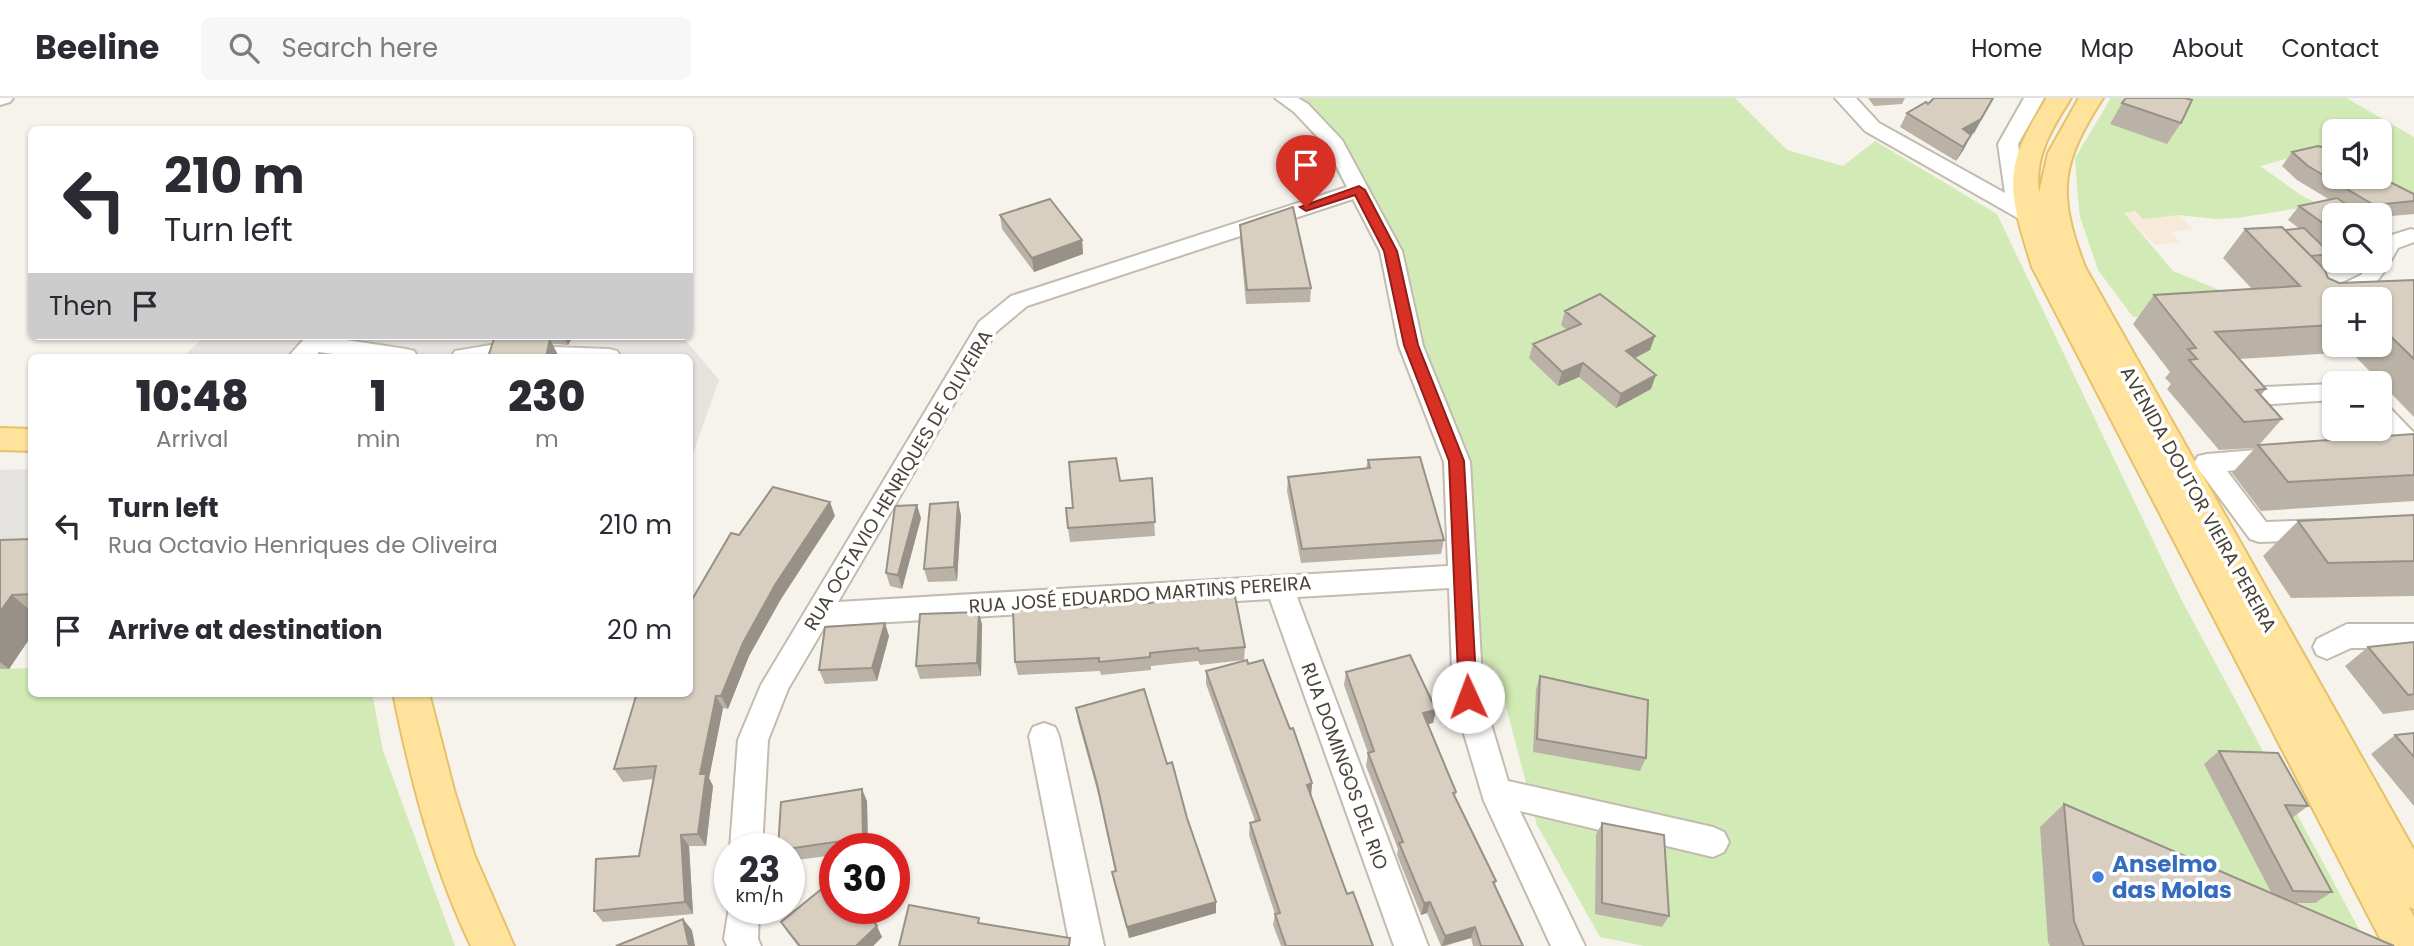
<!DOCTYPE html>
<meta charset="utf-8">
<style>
:root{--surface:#fff;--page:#f7f7f7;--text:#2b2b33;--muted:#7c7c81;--line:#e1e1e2}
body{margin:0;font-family:Poppins,sans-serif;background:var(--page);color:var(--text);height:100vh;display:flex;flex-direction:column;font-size:26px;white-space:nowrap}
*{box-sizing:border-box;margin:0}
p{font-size:23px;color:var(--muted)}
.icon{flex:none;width:38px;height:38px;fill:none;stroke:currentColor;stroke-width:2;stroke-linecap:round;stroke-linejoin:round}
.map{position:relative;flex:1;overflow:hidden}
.side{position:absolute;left:28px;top:256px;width:665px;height:343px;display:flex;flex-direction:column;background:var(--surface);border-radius:10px;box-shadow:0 2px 5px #0004}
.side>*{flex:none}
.hud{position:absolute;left:28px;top:28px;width:665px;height:214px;border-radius:10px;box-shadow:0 2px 5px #0004;background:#fff;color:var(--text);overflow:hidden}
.buttons{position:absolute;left:2322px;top:21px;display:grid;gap:14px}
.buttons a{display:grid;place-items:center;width:70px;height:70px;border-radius:10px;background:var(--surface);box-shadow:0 2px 5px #0004;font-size:35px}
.speed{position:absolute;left:714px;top:735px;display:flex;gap:14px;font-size:35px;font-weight:700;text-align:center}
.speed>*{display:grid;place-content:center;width:91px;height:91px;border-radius:50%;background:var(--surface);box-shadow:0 2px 5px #0004;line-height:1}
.speed small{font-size:18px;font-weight:400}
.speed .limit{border:10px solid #d22;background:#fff;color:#111}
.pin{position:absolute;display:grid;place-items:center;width:60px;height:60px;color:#fff;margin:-72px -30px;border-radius:50% 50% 50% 0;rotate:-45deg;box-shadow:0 0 7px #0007}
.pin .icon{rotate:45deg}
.me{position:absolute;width:77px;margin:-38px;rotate:358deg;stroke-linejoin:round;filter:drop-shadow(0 0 5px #0008)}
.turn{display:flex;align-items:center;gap:24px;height:147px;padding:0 21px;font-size:32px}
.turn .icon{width:91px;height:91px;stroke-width:2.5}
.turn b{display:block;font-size:49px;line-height:60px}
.then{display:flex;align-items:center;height:66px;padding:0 21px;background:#0003;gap:14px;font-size:26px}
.eta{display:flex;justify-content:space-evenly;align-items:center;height:119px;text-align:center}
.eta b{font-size:42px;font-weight:800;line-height:49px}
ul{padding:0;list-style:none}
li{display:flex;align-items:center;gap:21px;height:105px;padding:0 21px}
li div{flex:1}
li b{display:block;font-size:26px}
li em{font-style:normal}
header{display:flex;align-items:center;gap:42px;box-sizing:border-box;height:98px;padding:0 35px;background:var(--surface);border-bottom:2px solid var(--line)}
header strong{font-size:33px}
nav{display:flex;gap:38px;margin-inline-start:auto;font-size:24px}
.search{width:490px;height:63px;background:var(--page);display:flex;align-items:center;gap:18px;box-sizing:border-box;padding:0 24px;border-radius:10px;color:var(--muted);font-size:26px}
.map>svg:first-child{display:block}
</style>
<header>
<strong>Beeline</strong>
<div class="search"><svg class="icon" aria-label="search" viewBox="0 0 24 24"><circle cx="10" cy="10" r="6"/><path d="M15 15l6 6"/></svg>Search here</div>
<nav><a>Home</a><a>Map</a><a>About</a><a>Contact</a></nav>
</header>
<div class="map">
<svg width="2414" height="848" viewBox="0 0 2414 848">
<rect width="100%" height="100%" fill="#f6f3ec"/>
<!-- commercial -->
<path fill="#f7ead8" d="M2135 113 2144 121 2179 117 2193 131 2169 134 2180 144 2155 147 2123 115Z"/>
<!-- industrial -->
<path fill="#e6e2dd" d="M205 238H682L719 282 690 364V259H183Z"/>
<!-- green -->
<path fill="#d2eab5" d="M1295 0H1735L1787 52 1843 68 1875 43 1997 116 2181 501 2368 848H1645L1600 839 1537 727 1497 574 1475 558 1464 361 1359 77 1341 40Z
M2111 0H2346L2414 39V109L2370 79H2380V33H2334V55L2326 50 2260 68 2301 97 2320 107 2237 120 2216 121 2179 117 2143 121 2135 113 2124 115 2173 173 2266 211 2133 219 2098 172 2080 119 2077 89 2075 60Z
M31 570 32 595H372L383 653 455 848H0V571Z"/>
<!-- parking -->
<path fill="#e5e3e0" d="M31 371V468H0V372Z"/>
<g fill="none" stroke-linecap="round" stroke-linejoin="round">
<!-- minor casing -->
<g stroke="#c2bbae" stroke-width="4">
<path id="minor" d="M0 0H13L10 4 0 7Z
M1275 0H1298L1308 6 1342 42 1402 153 1423 248 1470 364 1483 599 1508 683 1713 729 1724 734 1729 744 1724 754 1713 759 1520 713 1585 848H1551L1484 703 1453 599 1449 490 1297 499 1428 848H1394L1270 501 825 528 788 591 768 642 762 751H730L738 642 761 587 979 224 1011 198 1347 89 1326 48 1294 14ZM1353 101 1380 153 1399 248 1444 364 1448 468 838 504 996 234 1027 208Z
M1835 0H1856L1879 25 2005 95 1998 46 2024 0H2044L2018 46 2025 96 2041 118 2037 123H2023L1865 33Z
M2411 131 2414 132V144L2398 150C2382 178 2372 201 2334 201V206L2326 204 2323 199 2326 194 2361 177 2369 163H2380L2382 140Z
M320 238 406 251 414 253 418 259H354L319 254 314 259H288L306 239Z
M491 247 609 251 617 253 621 259H451L455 253Z
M2334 286V302L2241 308 2232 305 2229 299 2232 293 2241 290Z
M2380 306 2389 309 2414 335V359L2404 356 2380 330Z
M2280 350 2289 352 2293 359 2289 366 2227 373 2266 424 2324 422 2333 425 2337 432 2333 439 2324 442 2259 444 2250 441 2194 365 2198 358 2207 356Z
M2347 526H2414V550H2351L2327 561 2317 557 2313 549 2317 541Z
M1044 625 1055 629 1059 638 1104 848H1070L1029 638 1033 629Z
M730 803V810H759L758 841 761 848H727L724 841Z"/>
</g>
<!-- major casing -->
<g stroke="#e6c16a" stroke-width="4">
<path id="major" d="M2047 0H2071C2052 30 2034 58 2039 95L2048 55 2079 0H2103C2060 67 2057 95 2085 169L2414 752V811L2409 809 2414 819V848H2384L2032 169C2008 91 2001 71 2047 0Z
M0 330 32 331V353L0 352Z
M393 595H429L454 692 474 756 514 848H471C432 767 411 682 393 595Z"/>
</g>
<!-- minor -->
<use href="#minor" fill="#fff" fill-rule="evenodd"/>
<!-- major -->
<use href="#major" fill="#ffe39c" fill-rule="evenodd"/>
</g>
<!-- wall -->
<path fill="#bab2a6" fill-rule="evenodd" d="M1868 0H1905L1902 6 1874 8Z
M1934 0H1994L1974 35 1971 37 1964 51 1956 63 1900 29 1907 15 1928 6Z
M2122 5 2181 25 2167 46 2110 26Z
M2292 54 2363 81 2414 96V116L2380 119V117H2334V148L2326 150 2318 144 2331 156 2322 168 2328 180 2339 185 2414 182V319L2351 254 2239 261 2266 291 2261 297 2282 321 2259 347 2414 336V403L2261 413 2232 375 2255 350 2219 352 2167 291 2171 286 2165 280 2170 274 2133 226 2154 197 2252 191 2223 160 2245 131 2285 132 2300 131 2288 122 2299 108 2330 102 2297 82 2282 68ZM2334 201H2380V247H2334Z
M1000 117 1082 142 1083 156 1034 174 1002 131Z
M1240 127 1311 190 1310 204 1246 206 1240 141Z
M1565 213 1655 238 1650 252 1635 260 1651 291 1616 310 1579 279 1558 288 1529 260 1533 246 1567 232 1561 227Z
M472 238H573L568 247Z
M1368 362 1444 442 1441 456 1301 465 1287 393 1288 379 1366 370Z
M1152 380 1155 438 1070 444 1068 430 1073 410Z
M958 404 961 418 957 483 928 484 924 471Z
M2414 417V498L2291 500 2263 458 2298 423Z
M835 418 781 501 749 558 728 611 723 610 709 680 713 688 706 748H689L693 816 603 824 594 813 639 758 654 681 623 684 614 671Z
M921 420 902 491 890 488 886 475Z
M32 441V537L9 571H0V442Z
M1143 506 1245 549 1244 562 1200 567 1198 563 1151 568V572L1101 577 1100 573 1018 577 1015 564Z
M979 514 982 527 981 578 920 581 916 568Z
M889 538 877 583 825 586 819 572Z
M2414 544V612L2383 616 2345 568 2368 549Z
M1248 566 1312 685 1311 698 1347 796 1373 848H1281L1273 827 1275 816 1249 737 1250 725 1255 723 1206 586V573Z
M1346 574 1436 612 1433 625 1428 626 1456 694 1455 698 1496 783 1495 787 1523 848H1473L1471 840 1445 848H1441L1427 815 1421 817 1397 757 1398 751 1366 668 1368 655 1344 587Z
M1540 578 1646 660 1640 673 1533 654 1536 591Z
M1076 610 1167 666 1187 720 1216 815 1129 840 1114 785 1112 774 1115 773 1099 699 1078 623Z
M2414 635V708L2371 656 2395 637Z
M2219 653 2308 708 2292 720 2332 794 2315 805H2292L2394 848H2050L2048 844 2040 729 2064 706 2272 796 2204 666Z
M867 703 868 751H835V757L789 763V751Z
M1602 725 1669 818 1662 829 1595 816 1596 737Z
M781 824 882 839 873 848H798L788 835Z"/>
<!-- shaded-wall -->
<path fill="#979187" d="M1993 0 1974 35 1956 45 1963 31Z
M1971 37 1964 51 1956 63 1963 49Z
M2334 140V148L2326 150Z
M1082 142 1083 156 1034 174 1032 160Z
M563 238H573L568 247Z
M1655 238 1650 252 1621 267 1626 253Z
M550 241 559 259H546Z
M1583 265 1579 279 1558 288 1562 274Z
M1656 277 1651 291 1616 310 1621 296Z
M830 404 835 418 781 501 749 558 728 611 721 598 743 545 775 487Z
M958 404 961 418 957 483 954 469Z
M917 407 921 420 902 491 898 477Z
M12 497 32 514V537L9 571 0 564V514Z
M979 514 982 527 981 578 977 565Z
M885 525 889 538 877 583 872 570Z
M716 598 723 610 709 680 713 688 706 748 698 736 700 676Z
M1436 612 1433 625 1420 628 1423 615Z
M1312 685 1311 698 1307 687Z
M862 691 867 703 868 751 863 740Z
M681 737 689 748 693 816 685 804Z
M1216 804V815L1129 840 1127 829Z
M1430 804 1427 815 1421 817 1424 805Z
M683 821 692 832 695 848H689Z
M877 828 882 839 873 848H856Z
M1475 829 1471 840 1442 848 1445 838Z"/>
<!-- building -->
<path fill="#d8cfc1" stroke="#979187" stroke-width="2" d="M1934 0H1993L1981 21 1963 31 1971 37 1963 49 1907 15 1926 4 1928 6Z
M2126 0H2185L2192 2 2181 25 2122 5Z
M2318 48 2334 52V79H2363V81L2392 85 2414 96V103L2374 107 2308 68 2292 54Z
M2337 100 2362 117H2334V133L2299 108Z
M1050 101 1082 142 1032 160 1000 117Z
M1293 109 1311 190 1247 192 1240 127Z
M2282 129 2325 172 2328 180 2339 185 2414 182V261L2380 228V201H2334V227L2215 234 2266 291 2256 292 2282 321 2244 324 2189 262 2197 261 2188 251 2196 250 2154 197 2300 188 2245 131Z
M2304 130 2331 156 2311 158 2285 132Z
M1600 196 1655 238 1626 253 1656 277 1621 296 1583 265 1562 274 1533 246 1581 226 1565 213Z
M494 241H550L546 259H488Z
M2414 336V377L2288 384 2258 347Z
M1420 359 1444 442 1302 451 1288 379 1370 370 1368 362Z
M1116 360 1120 383 1152 380 1155 424 1068 430 1066 410H1073L1069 364Z
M773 389 830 404 775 487 743 545 721 598H716L700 676H706L698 736 681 737 685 804 594 813 596 761 639 758 656 668 614 671 637 595H690V505L731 435 739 437Z
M958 404 954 469 924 471 930 406Z
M917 407 898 477 886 475 895 408Z
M2414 417V463L2328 465 2298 423Z
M32 441V496L12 497 0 514V442Z
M1234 493 1245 549 1199 553 1198 550 1150 555V559L1099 564V560L1015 564 1013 512 1093 509V507L1142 503 1143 506Z
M979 514 977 565 916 568 920 516Z
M885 525 872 570 819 572 825 529Z
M2414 544V596L2408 597 2368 549Z
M1410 557 1436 612 1423 615 1456 694 1453 695 1496 783 1493 784 1523 848H1481L1475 829 1445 838 1430 804 1424 805 1399 745 1403 744 1368 655 1374 653 1346 574Z
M1247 562 1248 566 1263 562 1290 631 1293 630 1312 685 1307 687 1347 796 1353 794 1373 848H1286L1275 816 1280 815 1250 725 1260 722 1206 573Z
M1540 578 1648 602 1646 660 1537 641Z
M1144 591 1167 666 1172 664 1187 720 1216 804 1127 829 1112 774 1116 773 1097 686 1076 610Z
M2414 635V659L2395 637Z
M2219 653 2278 655 2308 708 2285 707 2332 794 2293 793Z
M862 691 863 740 787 751H778L781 704Z
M2064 706 2394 848H2084L2074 823Z
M1602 725 1664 737 1669 818 1602 805Z
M835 780V810H864L877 828 856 848H800L781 824Z
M909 807 979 820 978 825 1070 840 1069 848H899Z
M683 821 689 848H616Z"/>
<!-- route -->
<path fill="#d93025" stroke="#8d1f18" stroke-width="2" d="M1359 88 1365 92 1397 153 1418 247 1464 363 1477 599 1474 605 1468 607 1461 605 1459 599 1449 363 1404 247 1384 153 1355 97 1306 113 1300 109Z"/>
<!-- markers -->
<circle fill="#3f7fe0" stroke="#fff" stroke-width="2.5" cx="2098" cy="779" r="7"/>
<g text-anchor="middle" stroke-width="7" stroke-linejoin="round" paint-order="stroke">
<!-- street labels -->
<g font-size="19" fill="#4b4439" stroke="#fff">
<text transform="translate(898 382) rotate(-59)" y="7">RUA OCTAVIO HENRIQUES DE OLIVEIRA</text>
<text transform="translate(2199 401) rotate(61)" y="7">AVENIDA DOUTOR VIEIRA PEREIRA</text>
<text transform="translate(1140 496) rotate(-4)" y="7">RUA JOSÉ EDUARDO MARTINS PEREIRA</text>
<text transform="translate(1345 668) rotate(70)" y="7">RUA DOMINGOS DEL RIO</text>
</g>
<!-- near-shop labels -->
<g font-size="23" font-weight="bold" fill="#366cbe" stroke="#fff" text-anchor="start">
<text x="2112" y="774">Anselmo<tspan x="2112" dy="26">das Molas</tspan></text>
</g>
</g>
</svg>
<div class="buttons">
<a><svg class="icon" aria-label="sound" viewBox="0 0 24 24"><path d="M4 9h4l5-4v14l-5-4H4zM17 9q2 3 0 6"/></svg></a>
<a><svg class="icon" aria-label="search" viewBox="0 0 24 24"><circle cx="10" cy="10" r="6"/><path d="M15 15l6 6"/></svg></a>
<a>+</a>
<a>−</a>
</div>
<div class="speed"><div>23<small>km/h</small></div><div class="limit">30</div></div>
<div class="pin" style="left:1306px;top:109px;background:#d93025"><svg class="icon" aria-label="arrive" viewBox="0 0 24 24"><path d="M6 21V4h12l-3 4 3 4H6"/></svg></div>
<svg class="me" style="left:1468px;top:599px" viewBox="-20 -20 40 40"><circle r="19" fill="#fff"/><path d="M0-13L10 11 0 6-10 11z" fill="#d93025"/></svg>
<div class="hud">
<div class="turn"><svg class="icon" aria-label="left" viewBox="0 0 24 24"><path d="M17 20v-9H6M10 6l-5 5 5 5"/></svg><div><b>210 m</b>Turn left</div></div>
<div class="then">Then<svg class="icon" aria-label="arrive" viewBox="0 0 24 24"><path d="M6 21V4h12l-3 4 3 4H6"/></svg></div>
</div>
<section class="side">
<div class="eta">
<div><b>10:48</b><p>Arrival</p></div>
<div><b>1</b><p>min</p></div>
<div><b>230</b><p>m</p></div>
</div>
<ul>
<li><svg class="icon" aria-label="left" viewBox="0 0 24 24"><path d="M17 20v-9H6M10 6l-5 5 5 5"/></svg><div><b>Turn left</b><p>Rua Octavio Henriques de Oliveira</p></div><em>210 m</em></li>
<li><svg class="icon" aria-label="arrive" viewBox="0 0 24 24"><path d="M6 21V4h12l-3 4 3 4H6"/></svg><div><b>Arrive at destination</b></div><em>20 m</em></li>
</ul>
</section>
</div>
